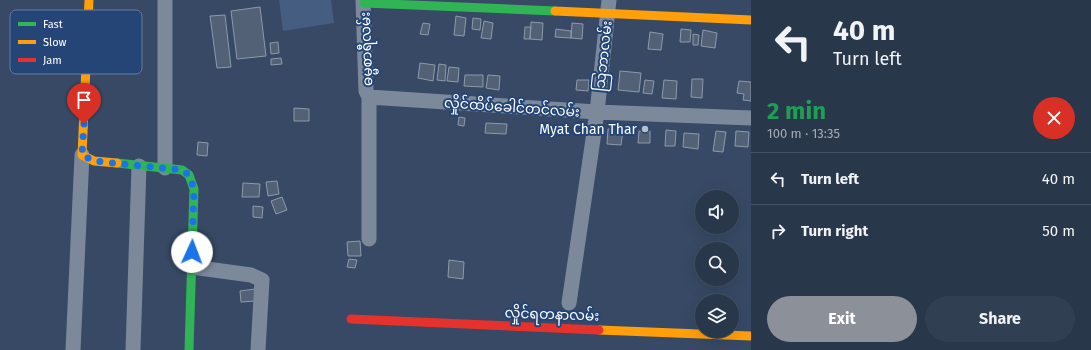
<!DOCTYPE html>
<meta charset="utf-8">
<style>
:root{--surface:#29374b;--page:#313f52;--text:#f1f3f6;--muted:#a5acb5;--line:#455163;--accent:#8c9099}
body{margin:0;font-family:"Fira Sans","Noto Sans Myanmar",sans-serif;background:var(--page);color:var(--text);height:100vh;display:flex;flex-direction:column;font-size:15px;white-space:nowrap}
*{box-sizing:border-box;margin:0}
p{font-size:13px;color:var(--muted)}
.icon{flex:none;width:22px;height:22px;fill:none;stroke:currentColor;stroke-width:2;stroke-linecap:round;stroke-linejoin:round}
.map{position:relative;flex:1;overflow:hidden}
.panel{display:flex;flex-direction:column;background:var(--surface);width:340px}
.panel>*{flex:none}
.top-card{background:#29374b;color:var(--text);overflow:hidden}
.controls{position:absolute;left:695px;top:190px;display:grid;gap:8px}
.controls a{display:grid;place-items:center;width:44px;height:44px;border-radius:50%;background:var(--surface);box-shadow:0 4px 16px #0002,0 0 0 1px var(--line);font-size:20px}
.pin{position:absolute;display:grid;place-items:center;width:34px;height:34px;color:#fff;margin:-41px -17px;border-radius:50% 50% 50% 0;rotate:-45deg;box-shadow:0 0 4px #0007}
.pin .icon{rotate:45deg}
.me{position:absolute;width:44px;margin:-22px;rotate:2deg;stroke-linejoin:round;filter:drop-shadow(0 0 3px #0008)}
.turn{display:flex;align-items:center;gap:14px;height:84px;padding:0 16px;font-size:18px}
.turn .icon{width:52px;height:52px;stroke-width:2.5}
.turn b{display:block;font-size:28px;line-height:34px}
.round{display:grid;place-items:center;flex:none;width:42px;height:42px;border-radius:21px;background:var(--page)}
.summary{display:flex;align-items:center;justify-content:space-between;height:68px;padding:0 16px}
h1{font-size:24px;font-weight:700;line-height:30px;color:#1e9e55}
.button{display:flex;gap:8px;margin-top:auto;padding:8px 16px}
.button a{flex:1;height:46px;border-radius:24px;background:var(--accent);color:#fff;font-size:16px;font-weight:700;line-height:46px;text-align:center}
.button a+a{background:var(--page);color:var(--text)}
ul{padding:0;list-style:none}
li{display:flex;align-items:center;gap:12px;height:52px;padding:0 16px;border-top:1px solid var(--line)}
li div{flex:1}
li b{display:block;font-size:15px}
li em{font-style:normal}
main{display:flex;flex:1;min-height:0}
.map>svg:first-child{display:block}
</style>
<main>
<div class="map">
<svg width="751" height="350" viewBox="0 0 751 350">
<rect width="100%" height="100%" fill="#374964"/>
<!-- water -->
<path fill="#455d80" d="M279 0H331L334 23 283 31Z"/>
<!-- building -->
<path fill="#526176" stroke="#8e9aaa" d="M260 7 266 56 237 59 231 11Z
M225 15 231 67 217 68 210 16Z
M456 16 466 18 464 36 454 35Z
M473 18 481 19 480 30 472 29Z
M484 21 493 23 491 39 481 38Z
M531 22 543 23 542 40 530 39Z
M423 23 430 24 428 35 420 34Z
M572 23 583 24 582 39 571 38Z
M525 27H531L530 39H524Z
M556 29 571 31V38L555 37Z
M681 29 691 30 690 42H680Z
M703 30 717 33 715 48 701 46Z
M650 32 663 34 661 50 648 49Z
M693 34 699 35 698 45H693Z
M278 42 279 53 271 54 270 43Z
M281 58 282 64 271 65V59Z
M420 63 435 65 433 81 418 78Z
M439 64 446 65 445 81 437 80Z
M449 67 459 68 458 82 447 81Z
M620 71 641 73 639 92 618 90Z
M465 75H483V87L464 86Z
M488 75 500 76 499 90 486 88Z
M692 79H703L702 98 691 97Z
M577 80H589L588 91 576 90Z
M645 80 654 81 652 94 643 93Z
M664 80 677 81 676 99 662 98Z
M739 81 751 82V101L743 100 744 94 737 93Z
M294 108 309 109V121H294Z
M459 117 465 118 464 126 458 125Z
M486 123 507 124 506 134 485 133Z
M608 129 623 130 621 145 607 144Z
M666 130 676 131 675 146H665Z
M639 131H650V143H638Z
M716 131 726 132 723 152 713 151Z
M736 131 749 132 748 147 735 146Z
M684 133 699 134 698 149 683 147Z
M198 142 208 143 207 156 197 155Z
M277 181 279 194 268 196 266 182Z
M243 183 260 184 259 197H242Z
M282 197 287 210 276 214 271 201Z
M253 206 263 207 262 218 253 217Z
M360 241 361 256H348L347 242Z
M349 259 357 260 355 268 347 267Z
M449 260 464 262 463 279 448 277Z
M255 289 256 301 241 302 240 291Z"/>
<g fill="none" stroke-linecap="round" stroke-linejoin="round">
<!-- street -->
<path stroke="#7b899b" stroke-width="15" d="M165 0V168
M363 0 366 91 369 97V239
M369 97 597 112 751 118
M192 267 251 275 262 280 258 350
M569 303 597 112 609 0
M73 350 82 155
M133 350 139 166"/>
<!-- fast -->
<path stroke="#30b455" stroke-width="9" d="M364 3 555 11
M117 163 182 170 189 175 194 189 189 350"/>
<!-- slow -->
<path stroke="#ff9f0a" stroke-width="9" d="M89 0 82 155 94 161 117 163
M555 11 751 20
M599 330 751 336"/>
<!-- jam -->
<path stroke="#e5322d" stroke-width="9" d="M351 319 599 330"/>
</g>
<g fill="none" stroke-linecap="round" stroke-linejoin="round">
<!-- route -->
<path stroke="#1a73e8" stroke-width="7" stroke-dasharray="0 12.6" d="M84 124 82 155 94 161 182 170 189 175 194 189 192 252"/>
</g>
<!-- markers -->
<circle fill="#b9bfc9" stroke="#254576" stroke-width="1.5" cx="645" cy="129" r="4"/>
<g text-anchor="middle" stroke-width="4" stroke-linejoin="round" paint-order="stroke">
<!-- street labels -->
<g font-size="14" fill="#fff" stroke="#254576">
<text transform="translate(366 49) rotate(-92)" y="5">ဓမ္မစာရီလမ်း</text>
<text transform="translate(603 56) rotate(-84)" y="5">သြဘာလမ်း</text>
<text transform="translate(512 107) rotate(4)" y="5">လှိုင်ထိပ်ခေါင်တင်လမ်း</text>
<text transform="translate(552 314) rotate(2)" y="5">လှိုင်ရတနာလမ်း</text>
</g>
<!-- poi labels -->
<g font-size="14" fill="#fff" stroke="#254576" text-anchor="end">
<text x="637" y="134">Myat Chan Thar</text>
</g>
</g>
<!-- legend -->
<rect x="10" y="10" width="132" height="64" rx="6" fill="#254576" stroke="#667d9f" stroke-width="1"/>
<rect x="18" y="22" width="18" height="4" fill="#30b455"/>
<rect x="18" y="40" width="18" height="4" fill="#ff9f0a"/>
<rect x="18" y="58" width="18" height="4" fill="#e5322d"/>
<g font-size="11" fill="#fff">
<text x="43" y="28">Fast</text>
<text x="43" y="46">Slow</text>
<text x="43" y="64">Jam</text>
</g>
</svg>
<div class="controls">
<a><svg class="icon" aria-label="sound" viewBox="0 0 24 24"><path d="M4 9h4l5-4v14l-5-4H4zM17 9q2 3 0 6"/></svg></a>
<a><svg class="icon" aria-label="search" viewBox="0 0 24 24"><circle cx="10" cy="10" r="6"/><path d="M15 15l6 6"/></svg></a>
<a><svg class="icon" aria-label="layers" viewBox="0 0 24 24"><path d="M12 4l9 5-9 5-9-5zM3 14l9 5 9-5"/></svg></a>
</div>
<div class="pin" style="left:84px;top:124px;background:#d93025"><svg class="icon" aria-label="arrive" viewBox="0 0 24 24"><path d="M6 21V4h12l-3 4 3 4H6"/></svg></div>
<svg class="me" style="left:192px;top:252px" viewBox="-20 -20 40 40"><circle r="19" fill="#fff"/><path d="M0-13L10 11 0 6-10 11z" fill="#1a73e8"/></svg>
</div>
<section class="panel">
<div class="top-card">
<div class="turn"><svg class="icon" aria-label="left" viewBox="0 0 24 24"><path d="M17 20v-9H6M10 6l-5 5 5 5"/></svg><div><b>40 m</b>Turn left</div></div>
</div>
<div class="summary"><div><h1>2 min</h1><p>100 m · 13:35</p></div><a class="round" style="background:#d93025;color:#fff"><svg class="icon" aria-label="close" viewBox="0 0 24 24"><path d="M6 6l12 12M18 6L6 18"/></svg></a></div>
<ul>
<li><svg class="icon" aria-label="left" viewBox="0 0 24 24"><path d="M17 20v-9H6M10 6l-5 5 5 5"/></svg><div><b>Turn left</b></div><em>40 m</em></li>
<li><svg class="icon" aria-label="right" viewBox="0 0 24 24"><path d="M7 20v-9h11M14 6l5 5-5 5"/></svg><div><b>Turn right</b></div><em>50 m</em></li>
</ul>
<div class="button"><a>Exit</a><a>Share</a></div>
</section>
</main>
